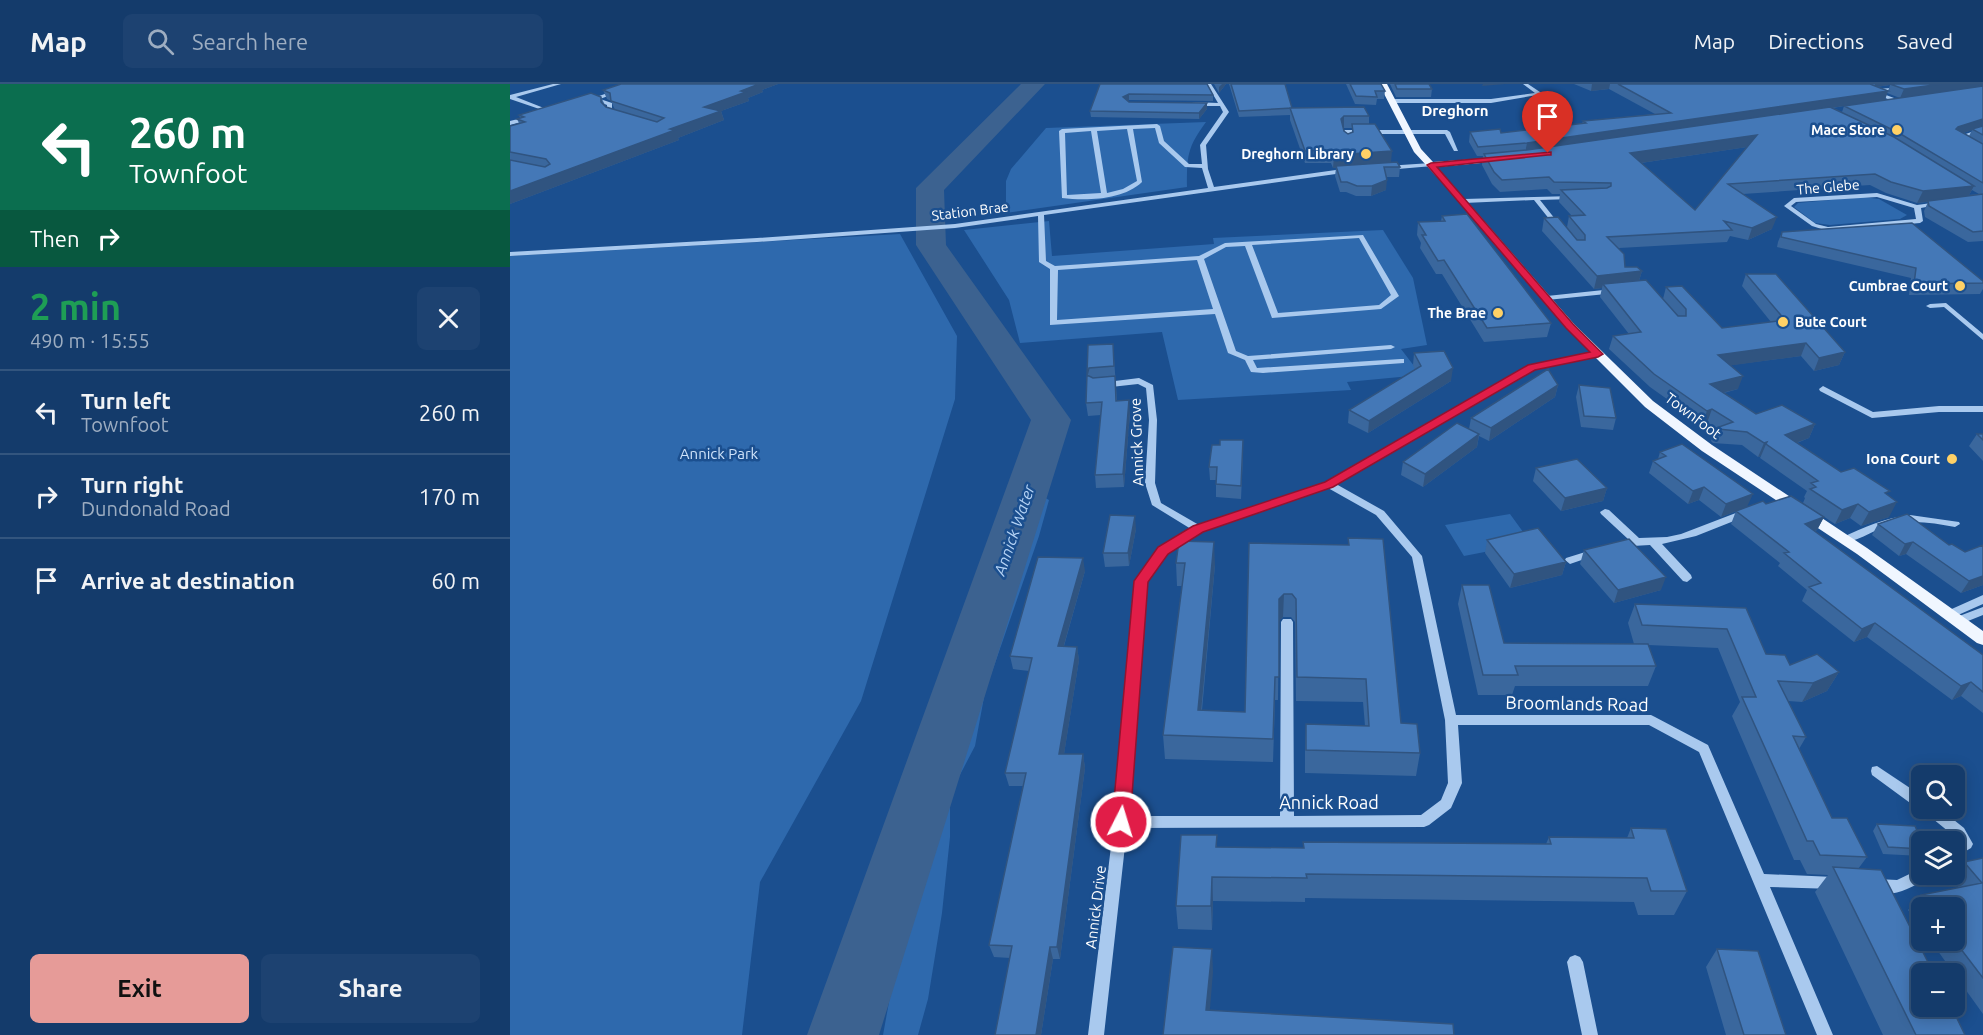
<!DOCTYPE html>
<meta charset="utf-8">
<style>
:root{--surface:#143b6b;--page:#1d4271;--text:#f1f3f6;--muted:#9dadc1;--line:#33557e;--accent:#e69b98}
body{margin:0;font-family:Ubuntu,sans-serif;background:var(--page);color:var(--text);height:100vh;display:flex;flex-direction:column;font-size:22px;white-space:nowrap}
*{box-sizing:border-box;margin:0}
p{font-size:20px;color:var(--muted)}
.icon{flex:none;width:33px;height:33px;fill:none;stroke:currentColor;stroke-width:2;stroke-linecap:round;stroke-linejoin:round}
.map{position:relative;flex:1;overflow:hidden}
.details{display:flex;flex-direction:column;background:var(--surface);width:510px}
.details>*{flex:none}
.guide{background:#0b6e4f;color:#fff;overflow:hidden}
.buttons{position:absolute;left:1401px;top:681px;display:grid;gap:12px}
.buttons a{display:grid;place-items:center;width:54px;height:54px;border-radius:9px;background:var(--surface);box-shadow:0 3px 15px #0003,0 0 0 2px var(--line);font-size:30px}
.pin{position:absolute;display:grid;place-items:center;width:51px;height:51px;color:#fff;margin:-62px -26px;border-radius:50% 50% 50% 0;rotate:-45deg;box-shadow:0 0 6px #0007}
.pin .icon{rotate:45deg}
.me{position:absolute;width:66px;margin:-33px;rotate:5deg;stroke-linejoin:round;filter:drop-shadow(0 0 4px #0008)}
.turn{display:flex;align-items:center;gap:21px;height:126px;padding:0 30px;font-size:27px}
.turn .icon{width:78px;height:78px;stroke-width:2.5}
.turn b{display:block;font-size:42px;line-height:51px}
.then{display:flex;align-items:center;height:57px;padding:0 30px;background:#0003;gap:12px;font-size:22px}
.round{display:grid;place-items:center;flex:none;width:63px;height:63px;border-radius:9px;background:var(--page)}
.head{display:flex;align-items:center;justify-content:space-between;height:102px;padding:0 30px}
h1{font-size:36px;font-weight:700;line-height:45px;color:#1e9e55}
.button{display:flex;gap:12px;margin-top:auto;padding:12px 30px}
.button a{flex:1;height:69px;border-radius:9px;background:var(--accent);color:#111;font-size:24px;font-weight:700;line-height:69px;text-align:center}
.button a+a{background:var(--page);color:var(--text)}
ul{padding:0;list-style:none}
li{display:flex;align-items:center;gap:18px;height:84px;padding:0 30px;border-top:2px solid var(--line)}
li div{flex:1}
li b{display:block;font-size:22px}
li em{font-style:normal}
header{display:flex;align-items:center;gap:36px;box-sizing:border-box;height:84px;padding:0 30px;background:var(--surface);border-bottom:2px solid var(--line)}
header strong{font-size:28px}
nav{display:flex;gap:33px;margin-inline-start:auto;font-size:21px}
.search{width:420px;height:54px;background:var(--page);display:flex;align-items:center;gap:15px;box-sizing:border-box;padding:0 21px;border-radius:9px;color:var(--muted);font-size:22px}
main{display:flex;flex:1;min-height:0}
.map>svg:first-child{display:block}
</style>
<header>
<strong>Map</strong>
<div class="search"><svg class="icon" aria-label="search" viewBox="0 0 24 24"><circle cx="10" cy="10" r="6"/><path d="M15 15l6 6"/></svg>Search here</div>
<nav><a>Map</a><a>Directions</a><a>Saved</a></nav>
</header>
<main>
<section class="details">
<div class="guide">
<div class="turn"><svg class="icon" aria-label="left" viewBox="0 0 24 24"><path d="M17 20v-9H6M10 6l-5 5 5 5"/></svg><div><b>260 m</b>Townfoot</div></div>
<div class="then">Then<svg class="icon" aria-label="right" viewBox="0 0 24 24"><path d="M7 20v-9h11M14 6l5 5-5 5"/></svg></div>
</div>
<div class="head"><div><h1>2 min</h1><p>490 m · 15:55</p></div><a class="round"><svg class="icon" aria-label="close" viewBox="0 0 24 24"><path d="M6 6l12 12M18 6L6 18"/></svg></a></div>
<ul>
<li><svg class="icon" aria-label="left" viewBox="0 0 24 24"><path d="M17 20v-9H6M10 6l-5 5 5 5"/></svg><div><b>Turn left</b><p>Townfoot</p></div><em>260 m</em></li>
<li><svg class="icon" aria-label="right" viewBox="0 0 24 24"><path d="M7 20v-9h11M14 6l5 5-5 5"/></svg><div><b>Turn right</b><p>Dundonald Road</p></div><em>170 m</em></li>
<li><svg class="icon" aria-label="arrive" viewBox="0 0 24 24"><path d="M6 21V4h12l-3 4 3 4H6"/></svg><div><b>Arrive at destination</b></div><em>60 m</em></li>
</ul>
<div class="button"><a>Exit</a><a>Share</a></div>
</section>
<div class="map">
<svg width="1473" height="951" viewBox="0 0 1473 951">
<rect width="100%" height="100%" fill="#1b4f8f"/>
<!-- green -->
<path fill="#2e69ad" d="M696 38C677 64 677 72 677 103L496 129V97L501 85 536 44Z
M1353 113 1369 115 1397 131 1390 135 1320 141 1305 139 1284 123 1288 119Z
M539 137 542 172 704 160 703 154 873 146 903 194 917 261 891 265 911 291 837 298 841 306 668 316 652 248 510 259 499 216 454 146Z
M390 150 447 252 445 315 351 617 250 798 232 951H0V172Z
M509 399 539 416 529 452 475 608 465 662 440 710V753L432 829 418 915 408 951H373L385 885 406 815 427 674 493 479 497 444 509 430 503 413Z
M1000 430 1021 459 954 472 935 441Z"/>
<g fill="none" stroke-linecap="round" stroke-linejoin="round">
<!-- river -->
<path fill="#3c6290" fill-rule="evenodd" d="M511 0H535L434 106 436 161 561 336 369 951H297L521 336 406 161V104Z"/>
<!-- minor -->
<path fill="#a9c9ee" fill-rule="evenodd" d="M43 0H51L6 13 44 28V30L0 15V11Z
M123 0H130L90 15 102 19V25L111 29V31L97 27V21L85 16 78 19 75 17Z
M697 0H701L719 28 696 61 698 85 704 103 840 84 843 86 840 88 534 131 536 177 545 182 689 172 715 159 853 151 889 212 871 225 762 234 735 162 716 163 694 175 726 267 738 272 881 261 885 263 881 265 743 276 747 284 891 275H894V279L753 289 741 288 735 276 718 269 705 230 540 241V185L529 178 528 132 445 144 247 158 0 172V168L247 154 445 140 698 104 692 84 675 83 649 59 645 44 623 45 632 98C613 116 577 117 552 114L549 47 552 45 647 40 650 42 654 57 679 80H692L690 61 713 28 710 22H683L680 20 683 18 708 19ZM617 45 627 97 613 105 597 109 587 47ZM581 47 591 109 557 111 555 49ZM849 154 881 211 869 221 768 229 742 161ZM687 176 703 225 547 236 548 186Z
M1013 0H1018L1033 10 981 19H882L879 17 882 15H981L1025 9Z
M1341 0C1349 0 1356 5 1364 5 1382 5 1400 0 1418 0L1368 8 1392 17 1390 20Z
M20 32 22 35 0 41V37Z
M1473 44V48L1452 54 1473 66V70L1444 54Z
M937 46 940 48 948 67H944L935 50H838L841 58 838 60 835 58 832 48 835 46Z
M921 79 923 80V82L876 86 873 84 876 82Z
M1367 109 1407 121 1429 118 1432 120 1411 124 1413 137 1410 139 1318 147 1302 142 1274 122 1284 114ZM1367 113 1404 124 1406 135 1318 143 1306 140 1281 122 1286 118Z
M1064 112 1065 113 1062 115 1030 116 1053 145 1050 147 1048 146 1024 116 954 119 951 117 954 115Z
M1103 205 1107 207 1106 209 1037 216 1033 214 1037 212Z
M1436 219 1473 250V256L1434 223 1420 224 1416 222 1420 220Z
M1088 268 1092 270 1091 272 1025 285 826 400 874 427 912 472 946 631H1141L1145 633 1198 661 1254 790 1324 793 1329 794 1331 799 1329 804 1324 805 1260 803 1323 951H1307L1189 668 1139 641H948L952 699 941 724 919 741 914 743 617 744 594 951H578L604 738 626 497 649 465 681 445 642 421 635 399 639 336 636 304 628 300 592 304 589 303V299L629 294 643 301 647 336 645 399 651 419 689 441 816 398 1019 281ZM818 404 866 431 902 473 935 636 938 699 931 716 911 731 784 732 783 538 781 535H773L771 538 770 732H618L636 497 657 469 692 447Z
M1313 302 1363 328 1429 322H1473V328H1429L1362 334 1310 307 1309 305Z
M1095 425 1099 426 1129 454 1157 453 1171 450 1231 427H1239L1240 429 1239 431 1186 452 1152 460 1181 491 1182 494 1177 498 1173 497 1140 461 1105 463 1104 461 1105 459 1118 455 1091 430 1090 428Z
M1400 431 1449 438 1450 440 1445 443C1424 439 1401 435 1379 441 1366 445 1344 460 1331 458L1330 456 1331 454C1354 443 1375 434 1400 431Z
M1085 465 1090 468 1089 470 1060 480 1055 476 1056 474Z
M1473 511V520L1439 535 1435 534 1433 531 1435 528Z
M1473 523V531L1448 541 1444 540 1442 537 1444 534Z
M1367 682 1412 712V724H1429L1454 744 1463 760 1461 764 1444 774V760L1448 758 1444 752 1412 726 1407 724 1362 691 1361 687 1362 683Z
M1412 784V790H1419L1417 795C1399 804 1383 815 1362 807L1360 802 1362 797 1367 795 1387 796Z
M1065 871 1070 873 1073 878 1088 951H1072L1057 878 1060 873Z"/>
<!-- major -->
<path fill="#f0f6ff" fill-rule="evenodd" d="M869 0H877L911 65 923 78 996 73V77H993L927 83 1064 240 1143 317 1202 361 1357 464 1473 547V561L1467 559 1347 470 1192 367 1135 323 1056 244 951 119 904 68Z"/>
</g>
<!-- wall -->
<path fill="#3a679d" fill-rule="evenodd" d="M111 0H268L252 6 253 8 238 14 239 17 211 27 214 36 168 54 169 56 0 120V42L9 39 7 35 10 34 9 31 91 13 96 23 105 26 101 17 97 15 93 6Z
M590 0 703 11V17L619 16 617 17 619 18 697 19V25L689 35 581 33 580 27Z
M704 0H716L709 9Z
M719 0H775L782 24 859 32V40L881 78 890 83 889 93H876V106L861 112H846L836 108H830L825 92 826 84H823L821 79H795L780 36V31L729 33ZM834 44H842V48L838 50 834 47Z
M836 0H871L875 7 874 15H867L866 21 845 20Z
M880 0H919L922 5 921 13H886Z
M1064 0H1473V157L1458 158 1415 133 1414 127 1418 118 1407 119 1376 109 1360 101 1233 110 1262 145 1238 156 1220 152 1217 158 1109 164 1115 183 1132 187 1129 197 1153 215 1156 203 1212 244 1261 238 1232 202 1236 190 1335 268 1329 281 1304 287 1291 272 1221 281 1228 305 1214 309 1246 330 1305 340 1299 354 1287 359 1331 388 1378 411 1379 433 1351 442 1340 434 1325 440 1293 419 1295 414 1294 413 1297 407 1250 374 1251 372 1248 373 1232 361 1203 359 1201 357 1206 344 1197 339 1192 340 1140 303 1099 265 1103 252 1119 250 1090 213 1092 204 1084 205 1032 147 1034 134 1057 143 1059 132H1062L1049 118 1050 110H1042L1037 105 990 108 982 100 972 81 973 72H967L959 58 960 48 991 49 1072 40 1073 37 1145 30 1099 5 1081 7ZM1380 1 1378 7 1366 3ZM1377 9 1390 14 1375 16ZM1334 22 1332 28 1323 24ZM1462 46 1459 52 1453 49ZM1237 63 1185 126 1131 79ZM1462 106 1469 110 1459 111Z
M932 132 1041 239 1037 253 974 258 932 190H926L910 164 911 159 907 151 908 138 931 137Z
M1272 148 1473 197V205L1470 210 1399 211 1401 194 1267 163 1268 158Z
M603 260 607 317 620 329 614 403 586 404 585 391 591 331 578 332 576 319 578 261Z
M904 269 941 297 858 349 838 339 839 326 905 286 903 281Z
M1048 301 1045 313 979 357 969 352 967 363 913 403 891 391 893 378 959 345 961 334Z
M1069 301 1106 334 1103 346 1071 343 1066 313Z
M1467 350H1473V377L1459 362Z
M1150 368 1237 423 1211 433 1189 416 1178 420 1139 389 1143 377 1148 375Z
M733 369 731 415 706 413V396H700L699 383Z
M1026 384 1097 404 1093 417 1051 427 1023 397Z
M1256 420 1314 433 1307 446 1305 447 1473 571V629L1451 612 1442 616 1357 553 1344 558 1292 517 1297 506 1268 482 1270 479 1221 440 1226 427Z
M1397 430 1473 501 1451 509 1396 470 1389 472 1362 451 1368 440Z
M626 445 619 482 595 483 593 469Z
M838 454 891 639 910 669 906 692 795 689V663L796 640 855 642 853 618 786 617 785 538 781 533H773L769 537 768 616H765L763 678 655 675 653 651 672 502H667L666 479 705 481 692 626 735 628 739 459 838 461Z
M977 456 1056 478 1052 491 1000 504 975 469Z
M1074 466 1151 506 1104 519 1070 480Z
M575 487 554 562 567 563 569 576 554 670H573L575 684 550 875H543L531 951H485L500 874 484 873 479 861 513 702H499L495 689 519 587 503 585 500 572Z
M952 501 994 559 1124 560 1118 539 1125 520 1236 524 1256 570 1280 581 1329 588 1317 607 1292 618 1278 617 1296 653 1289 665 1322 734 1357 773 1348 785 1455 951H1373L1305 808 1318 791 1297 790 1290 776H1284L1222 632 1230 618 1208 564 1138 561 1146 582 1138 602H1005L1002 611H968L948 520Z
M1367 740 1412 758V771L1411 772 1373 770 1363 747Z
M1121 744 1177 807 1164 831H1128L1124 818 795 814V818L703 817 702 846 668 845 666 822 707 751V763L793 764V758L1036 760 1039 753 1117 754Z
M1473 774V930L1420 856H1444V824H1412V845L1398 826 1411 811 1449 804 1441 793 1443 790H1444V789L1454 778Z
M1207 865 1276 951H1216L1196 883Z"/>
<!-- shaded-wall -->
<path fill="#305480" d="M246 0H268L252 6 253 8 238 14 239 17 211 27 214 36 168 54 169 56 0 120V107L160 45 194 23Z
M712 0H716L709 9V3Z
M973 0H995L972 2Z
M1082 0H1100L1099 5 1081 7Z
M1365 0H1391H1380V1L1364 3Z
M1431 0H1473V2L1390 14 1394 5Z
M1378 7 1375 16 1015 69 1017 59Z
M619 10V16L614 19 613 13Z
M697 19V25L689 35V29Z
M834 32V44L830 47 831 35Z
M1473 35V43L1443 52 1448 43Z
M1247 51 1244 62 1117 81 1120 69Z
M882 67 881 79 823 84 824 71Z
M877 96 876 106 861 112 862 102Z
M1464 102 1458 113 1407 119 1413 107Z
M1267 133 1262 145 1238 156 1242 144Z
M1132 187 1128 200H1093L1092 204 1084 205 1087 192Z
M1296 259 1291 272 1203 284 1208 271Z
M1335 268 1329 281 1304 287 1309 274Z
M943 284 941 297 858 349 859 337Z
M1233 292 1228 305 1195 313 1200 300Z
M1048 301 1045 313 979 357 981 344Z
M619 316 620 329 614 403 613 390Z
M1202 325 1197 339 1192 340 1197 327Z
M1305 340 1299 354 1269 365 1275 351Z
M969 350 967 363 913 403 915 390Z
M1257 358 1251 372 1248 373 1254 359Z
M1194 403 1189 416 1178 420 1183 407Z
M1097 404 1093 417 1051 427 1055 414Z
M1243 410 1237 423 1211 433 1216 420Z
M1387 418 1379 433 1351 442 1359 428Z
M1348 420 1340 434 1325 440 1332 426Z
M625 432 626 445 619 482 618 469Z
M1314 433 1307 446 1289 453 1295 440Z
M704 458 705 481 689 649 688 626Z
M1403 458 1396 470 1389 472 1395 460Z
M573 474 575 487 550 575 548 562Z
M1056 478 1052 491 1000 504 1004 490Z
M1473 492V501L1451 509 1459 497Z
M1156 493 1151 506 1104 519 1108 506Z
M774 510 773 533 769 538V515Z
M1365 539 1357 553 1344 558 1352 545Z
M567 563 569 576 552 683 549 670Z
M1329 588 1317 607 1292 618 1303 599Z
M1461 598 1451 612 1442 616 1451 602Z
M573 670 575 684 550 875 547 863Z
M702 793 703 817 702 846 701 822Z
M540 863 543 875 531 951H526Z
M702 865 703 888 698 949 696 926Z"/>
<!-- building -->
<path fill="#4478b7" stroke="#305480" stroke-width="1.5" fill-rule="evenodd" d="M111 0H249L231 7 236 8 194 23 211 27 160 45 165 46 0 107V76L35 83 40 80 36 75 0 68V42L15 38 7 35 14 33 9 31 81 9 91 13V18L96 23 147 38 154 34 101 17 100 9 93 6Z
M590 0H697L703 11 619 10 613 13 619 18 697 19 689 29 580 27Z
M721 0H775L782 24 729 27Z
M840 0H871L875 7H865L867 13 846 12Z
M885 0H919L922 5H887Z
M1108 0H1360L1378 7 1017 59 968 63 960 48 990 45 991 49 1076 39 1073 37 1161 29Z
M1380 0H1431L1394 5Z
M1473 2V35L1448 43 1446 45 1473 60V99L1389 49 1334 22Z
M854 23 859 32H834L831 35 834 47 838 50 843 48 842 40H865L882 67 824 71 822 66 795 67 780 24Z
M1320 23 1384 53 1464 102 1413 107 1381 98 1365 90 1218 100 1267 133 1242 144 1214 137 1222 146 1097 153 1114 170 1115 183H1127L1132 187 1087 192 1034 134 1048 133 1067 156H1075V151L1059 132 1075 131 1051 106 1097 104 1101 102V99L1044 98 1039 93 992 96 984 88 974 70 1017 66ZM1247 51 1185 126 1120 69Z
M1473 42V51L1462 45Z
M887 78 890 83H874L877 96 862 102H847L837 98H831L826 82Z
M1473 110V147L1463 148 1419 122 1418 117Z
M957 130 1041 239 977 244 934 176 928 177 912 151H916L908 138 935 137 932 132Z
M1402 139 1473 197V199L1404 200 1406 184 1271 153 1272 148Z
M1236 190H1266L1335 268 1309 274 1296 259 1208 271 1233 292 1200 300 1246 330 1272 321 1305 340 1275 351 1331 388 1344 384 1380 407 1375 409 1387 418 1359 428 1348 420 1332 426 1300 405 1306 403 1301 399 1308 397 1256 360 1257 358 1254 359 1237 348 1208 345 1206 344 1223 338 1202 325 1197 327 1144 290 1103 252 1131 248 1093 200 1136 196 1168 232H1176V225L1156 203 1172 202 1212 244 1275 236Z
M603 260 604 282 579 284 577 291 583 294 605 292 606 317 619 316 613 390 585 391 592 318 576 319 578 261Z
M934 267 943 284 859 337 839 326 911 282 904 269Z
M1038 285 1048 301 981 344 961 334Z
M1069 301 1100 304 1106 334 1074 332Z
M947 339 969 350 915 390 893 378Z
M1467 350H1473V356Z
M710 356H733L731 402 706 400 707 383H699L702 361H710Z
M1172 360 1243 410 1216 420 1194 403 1183 407 1143 377 1156 372 1150 368Z
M1067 375 1097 404 1055 414 1026 384Z
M1281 412 1314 433 1295 440 1473 571V608L1461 598 1451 602 1365 539 1352 545 1299 503 1311 499 1274 469 1279 468 1226 427 1253 417 1256 420Z
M1397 430 1439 461 1442 460 1455 468 1473 461V492L1459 497 1403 458 1395 460 1368 440Z
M600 431 625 432 618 469H593Z
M1028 444 1056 478 1004 490 977 456Z
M838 454 873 455 891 639 907 640 910 669 796 666V640L859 642 856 595 787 593 786 515 782 510H774L769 515V593H765L763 655 653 651 675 479H666L669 457 704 458 688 626 735 628 739 459 839 461Z
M1119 455 1156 493 1108 506 1074 466Z
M528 473 573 474 548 562 567 563 549 670H573L547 863H540L526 951H485L502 862 479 861 516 689H495L522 574 500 572Z
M952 501H979L994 559 1138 560 1146 582H1005L1008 591H973Z
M1125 520 1236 524 1256 570 1275 571 1280 581 1307 570 1329 588 1303 599 1268 597 1296 653 1283 652 1322 734H1337L1357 773 1310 771 1303 757H1297L1232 613H1246L1217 545 1132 541Z
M1367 740 1405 742 1412 758V765L1378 763Z
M1121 744 1156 745 1177 807H1141L1137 794 796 790 797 794 702 793 701 822H666L671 751H707L706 763 794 764 793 758 1041 760 1039 753 1124 754Z
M1473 774V894L1444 856V824H1421L1411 811 1472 799 1454 778Z
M1323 783 1371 786 1424 890H1412V922H1441L1455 951H1406Z
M663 863 702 865 696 926 943 940 944 951H653Z
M1207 865 1248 867 1276 951H1234Z"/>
<!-- route -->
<path fill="#e11d48" stroke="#92132f" stroke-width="1.5" d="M1041 68V71H1038L927 83 1063 240 1093 270 1088 273 1025 286 823 403 693 448 658 470 638 498 620 738 617 743 611 745 605 743 602 738 624 497 648 463 683 442 815 398 1018 281 1080 268 1056 244 917 81 921 79Z"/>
<!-- markers -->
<g fill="#ffd166" stroke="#1b4f8f" stroke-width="2">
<circle cx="1387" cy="46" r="6"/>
<circle cx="856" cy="70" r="6"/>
<circle cx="1450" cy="202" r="6"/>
<circle cx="988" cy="229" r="6"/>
<circle cx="1273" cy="238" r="6"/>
<circle cx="1442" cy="375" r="6"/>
</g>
<g text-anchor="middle" stroke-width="5" stroke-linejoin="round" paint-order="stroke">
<!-- far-poi labels -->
<g font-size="14" font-weight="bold" fill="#fff" stroke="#1b4f8f" text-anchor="end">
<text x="1375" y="51">Mace Store</text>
<text x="844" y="75">Dreghorn Library</text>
<text x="1438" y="207">Cumbrae Court</text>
<text x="976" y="234">The Brae</text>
<text x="1285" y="243" text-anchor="start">Bute Court</text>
</g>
<!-- far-street labels -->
<g font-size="14" fill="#fff" stroke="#1b4f8f">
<text transform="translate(1318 103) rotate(-5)" y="5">The Glebe</text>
<text transform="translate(460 127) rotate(-7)" y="5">Station Brae</text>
</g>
<!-- far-quarter labels -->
<g font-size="15" font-weight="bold" fill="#fff" stroke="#1b4f8f">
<text x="945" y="32">Dreghorn</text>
</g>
<!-- street labels -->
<g font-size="15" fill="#fff" stroke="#1b4f8f">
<text transform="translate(1183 332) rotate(37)" y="5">Townfoot</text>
<text transform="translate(627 358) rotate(-92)" y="5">Annick Grove</text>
<text transform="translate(586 823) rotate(-83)" y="5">Annick Drive</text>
</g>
<!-- park labels -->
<g font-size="15" fill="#cfe3fa" stroke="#1b4f8f">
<text x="209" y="375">Annick Park</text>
</g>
<!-- poi labels -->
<g font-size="15" font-weight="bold" fill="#fff" stroke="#1b4f8f" text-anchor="end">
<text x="1430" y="380">Iona Court</text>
</g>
<!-- water labels -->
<g font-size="16" font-style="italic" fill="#b5d3f5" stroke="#1b4f8f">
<text transform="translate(504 446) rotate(-71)" y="6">Annick Water</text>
</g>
<!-- near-street labels -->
<g font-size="18" fill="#fff" stroke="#1b4f8f">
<text transform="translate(1067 620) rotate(1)" y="6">Broomlands Road</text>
<text x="819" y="725">Annick Road</text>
</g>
</g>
</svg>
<div class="buttons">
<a><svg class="icon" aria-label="search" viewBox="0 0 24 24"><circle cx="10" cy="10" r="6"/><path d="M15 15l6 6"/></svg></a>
<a><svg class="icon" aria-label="layers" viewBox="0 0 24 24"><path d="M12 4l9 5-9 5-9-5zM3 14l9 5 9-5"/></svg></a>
<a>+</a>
<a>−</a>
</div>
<div class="pin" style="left:1038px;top:69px;background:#d93025"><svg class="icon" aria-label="arrive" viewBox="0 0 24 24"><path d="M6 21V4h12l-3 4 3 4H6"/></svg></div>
<svg class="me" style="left:611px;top:738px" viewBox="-20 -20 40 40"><circle r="17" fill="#e11d48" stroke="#fff" stroke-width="3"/><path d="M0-11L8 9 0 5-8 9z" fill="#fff"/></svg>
</div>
</main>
